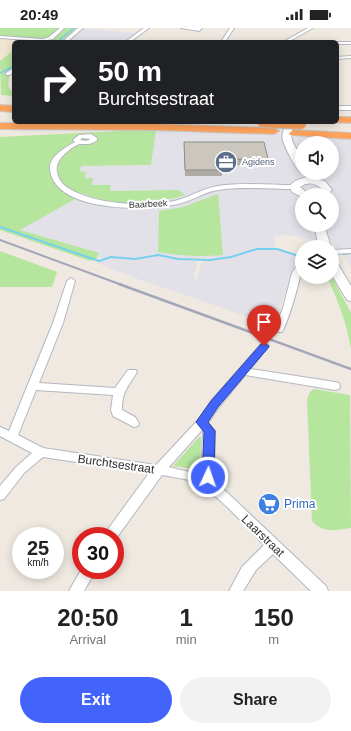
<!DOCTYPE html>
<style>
:root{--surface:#fff;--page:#f2f2f2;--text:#222;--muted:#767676;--accent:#4264fb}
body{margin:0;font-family:Arial,sans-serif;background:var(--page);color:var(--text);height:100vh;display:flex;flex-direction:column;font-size:15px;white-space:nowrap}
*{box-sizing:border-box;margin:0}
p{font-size:13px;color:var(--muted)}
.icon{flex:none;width:22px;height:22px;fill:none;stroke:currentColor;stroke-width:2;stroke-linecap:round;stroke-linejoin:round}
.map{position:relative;height:563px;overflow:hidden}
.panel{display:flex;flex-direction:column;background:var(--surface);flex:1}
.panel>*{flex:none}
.guide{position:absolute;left:12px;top:12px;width:327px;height:84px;border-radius:6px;box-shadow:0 2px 10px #0003;background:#202124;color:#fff;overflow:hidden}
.controls{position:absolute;left:295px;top:108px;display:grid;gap:8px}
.controls a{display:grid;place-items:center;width:44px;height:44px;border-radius:50%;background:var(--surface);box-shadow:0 2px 10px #0003;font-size:20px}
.speed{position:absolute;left:12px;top:499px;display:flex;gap:8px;font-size:20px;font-weight:700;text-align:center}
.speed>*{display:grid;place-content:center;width:52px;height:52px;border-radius:50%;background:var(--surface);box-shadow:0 2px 10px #0003;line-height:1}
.speed small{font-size:10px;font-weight:400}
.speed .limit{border:6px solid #d22;background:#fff;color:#111}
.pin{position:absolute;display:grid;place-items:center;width:34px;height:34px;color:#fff;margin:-41px -17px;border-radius:50% 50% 50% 0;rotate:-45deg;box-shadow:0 0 4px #0007}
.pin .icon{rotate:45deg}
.me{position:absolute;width:44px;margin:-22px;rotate:3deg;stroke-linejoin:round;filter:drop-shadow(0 0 3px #0008)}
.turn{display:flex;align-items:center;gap:14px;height:84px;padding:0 20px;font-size:18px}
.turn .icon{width:52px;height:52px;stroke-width:2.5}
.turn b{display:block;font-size:28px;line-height:34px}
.eta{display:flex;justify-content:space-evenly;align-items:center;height:68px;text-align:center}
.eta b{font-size:24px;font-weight:700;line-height:28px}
.cta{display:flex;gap:8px;margin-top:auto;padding:8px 20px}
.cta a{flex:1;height:46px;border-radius:24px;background:var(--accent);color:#fff;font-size:16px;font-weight:700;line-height:46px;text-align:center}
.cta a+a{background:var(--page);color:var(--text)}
.status{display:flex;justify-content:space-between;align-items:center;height:28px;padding:0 20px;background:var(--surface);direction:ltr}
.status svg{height:11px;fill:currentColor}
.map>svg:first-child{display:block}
</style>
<div class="status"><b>20:49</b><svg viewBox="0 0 49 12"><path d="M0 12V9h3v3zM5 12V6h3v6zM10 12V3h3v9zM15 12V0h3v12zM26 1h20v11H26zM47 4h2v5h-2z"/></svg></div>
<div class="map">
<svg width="351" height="563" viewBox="0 0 351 563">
<rect width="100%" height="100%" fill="#efe9e1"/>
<!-- industrial -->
<path fill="#e3e1e8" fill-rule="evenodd" d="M79 0 136 5 122 14H62Z
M201 101 351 110V239L331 212H312L289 207 275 208V222L302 227V234L289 253 275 298 135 250 97 235 114 230 134 232 156 228 177 232 197 233 194 250 197 252 202 233H209L210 230H179L154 226 133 230 112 228 104 231 19 202 84 166H184L178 162 110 163 92 157 80 144 81 138 151 137 156 103ZM302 115H332V145H302ZM302 167H332V197H302Z"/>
<!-- education -->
<path fill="#f0e6d1" d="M0 9 39 12 37 14H14V32L0 39Z"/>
<!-- green -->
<path fill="#b6e59e" d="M0 0H79L62 14H25L28 12 0 9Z
M14 22V42L10 43C9 52 5 60 14 64V68L1 67 0 33Z
M122 103H156L151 137 81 138 80 143 86 144 85 150H93L92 157H111L110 163 178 162 185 167C154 177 115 179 84 166L20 202 99 225 96 231 90 233 0 202V109Z
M218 166 223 227C201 229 180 228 158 224L159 183 183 179Z
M0 223 57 244 52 259H0Z
M327 249H332L351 285V321C347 296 338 272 327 249Z
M314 361 350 367 351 500C335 502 324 506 312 493L307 371 310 364Z
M199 409H201L200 442 173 438Z"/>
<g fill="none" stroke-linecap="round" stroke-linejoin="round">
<!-- stream-far1 -->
<path stroke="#75cff0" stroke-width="1.5" d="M57 14 74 0
M0 45 14 38"/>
<!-- stream -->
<path stroke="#75cff0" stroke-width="2" d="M0 199 99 233 111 229 135 231 158 227 178 231 210 232 231 229 257 221H277L302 229
M343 226 351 225"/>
<!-- street casing -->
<g stroke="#b4b7c1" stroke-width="2">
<path id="street" d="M60 0H64L53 11 43 13 0 10V8L43 11 49 9Z
M78 0H83L67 14H62Z
M144 0H149L130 14H125Z
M181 0H202L199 3Z
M230 0H234L225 14H221Z
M308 0H313L288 14H283Z
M336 14H351V16H337V14Z
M351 28V30L337 31V29Z
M12 41H14V44L10 47H6V45Z
M91 106 97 110V112C91 117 87 116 80 116 74 117 62 127 59 133 54 140 58 152 64 157 89 177 148 180 178 172 192 168 204 160 218 158 243 154 269 157 294 157L297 159 294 161C269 161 243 158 218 162 204 164 192 173 178 176 147 183 56 185 50 142 48 129 66 119 75 114L73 112 79 107ZM82 110 91 111 86 113 80 112Z
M351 221V225L332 226V222Z
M299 235H302C302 247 289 292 282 304H276L274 302 283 280 292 245Z
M71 250 75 253 63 295 39 355 115 360 128 342H136L137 344C128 359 122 363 122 382L135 389 139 395 138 398 134 399 113 388 111 382 113 367 36 362 18 407 43 420 156 437 198 392 211 373 261 316H267L269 318 267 320 250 341 335 354 339 355 340 358 339 361 335 362 245 347 219 379 208 395 215 403 214 443 211 452 218 456 326 558 328 563H311L273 526 256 542 243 563H229L242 539 264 517C247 500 214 461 192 453 182 450 172 449 162 447L115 512V508H105L106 504 149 445 43 429 24 445 4 471 0 472V458L16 439 32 425 0 408V399L9 403 53 295 67 253ZM202 402 203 404 201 447 169 439Z
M81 542H96L84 563H69Z"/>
</g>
<!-- secondary casing -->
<g stroke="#b4b7c1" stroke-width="2">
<path id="secondary" d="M337 78H351V82H337Z
M288 94H296C285 112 296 116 302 132 303 136 302 141 302 145 297 144 284 118 283 112 281 105 284 100 288 94Z
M307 149 325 153 332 162 327 167H316L322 161C316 155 308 153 300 159L310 167H302V169L292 164 290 158C294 152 300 151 307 149Z
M314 197H324L331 219H319Z
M332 232 336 233 351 258V273L347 272 332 247Z"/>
</g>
<!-- highway casing -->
<g stroke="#c9c9c9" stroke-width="2">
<path id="highway" d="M0 77 14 78V84L0 83Z
M337 89H351V95L333 94H337Z
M0 95 155 96 274 100 279 103 274 106 155 102 0 101Z
M294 102 351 105V111L290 107 289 105Z"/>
</g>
<!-- street -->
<use href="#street" fill="#fff" fill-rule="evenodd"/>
<!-- secondary -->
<use href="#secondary" fill="#fff" fill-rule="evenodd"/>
<!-- highway -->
<use href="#highway" fill="#ffa35c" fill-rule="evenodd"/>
<!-- rail-far1 -->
<path stroke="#a3a6b8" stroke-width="2" d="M0 212 122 257"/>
<!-- rail -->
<path stroke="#a3a6b8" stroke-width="2.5" d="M119 256 351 341"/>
<!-- highway-bridge casing -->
<g stroke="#c9c9c9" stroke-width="12" stroke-linecap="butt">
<path id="highway-bridge" d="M262 94 301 96"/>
</g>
<!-- highway-bridge -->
<use href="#highway-bridge" stroke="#ffa35c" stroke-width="10"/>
</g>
<!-- wall -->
<path fill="#afaba4" d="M184 114 268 131V137H232V144H222V148H185Z"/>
<!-- building -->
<path fill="#cbc7bf" stroke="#8e8b86" d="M184 114H264L268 131H231L232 139H222V142H185Z"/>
<!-- route -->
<path fill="#4264fb" stroke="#2b41a3" d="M264 315 269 318 268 320 218 379 208 394 215 403 214 449 212 452 208 454 203 452 202 449 204 404 196 394 211 373 261 316Z"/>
<!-- icons -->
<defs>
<g id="office-disc" transform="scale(1.15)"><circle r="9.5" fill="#5c6f8a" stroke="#fff"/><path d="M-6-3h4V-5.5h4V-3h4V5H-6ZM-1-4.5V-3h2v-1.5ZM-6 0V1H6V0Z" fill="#fff"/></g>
<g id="supermarket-disc" transform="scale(1.15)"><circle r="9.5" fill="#3f7fe0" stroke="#fff"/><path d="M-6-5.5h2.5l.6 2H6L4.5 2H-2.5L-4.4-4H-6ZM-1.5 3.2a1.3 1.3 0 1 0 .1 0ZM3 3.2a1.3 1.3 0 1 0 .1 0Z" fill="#fff"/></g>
</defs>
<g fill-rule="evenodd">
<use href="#office-disc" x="226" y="134"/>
<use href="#supermarket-disc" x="269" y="476"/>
</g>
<g text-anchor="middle" stroke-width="4" stroke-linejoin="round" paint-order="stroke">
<!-- far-service labels -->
<g font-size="9" fill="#4e5e75" stroke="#fff" text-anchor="start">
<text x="242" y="137">Agidens</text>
</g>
<!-- far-street labels -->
<g font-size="9" fill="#2e2e2e" stroke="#fff">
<text transform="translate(148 176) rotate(-3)" y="3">Baarbeek</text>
</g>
<!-- near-street labels -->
<g font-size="12" fill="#2e2e2e" stroke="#fff">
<text transform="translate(116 436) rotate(8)" y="4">Burchtsestraat</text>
<text transform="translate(263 508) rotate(44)" y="4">Laarstraat</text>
</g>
<!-- near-shop labels -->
<g font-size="12" fill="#366cbe" stroke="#fff" text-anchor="start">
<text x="284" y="480">Prima</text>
</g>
</g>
</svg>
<div class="controls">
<a><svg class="icon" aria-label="sound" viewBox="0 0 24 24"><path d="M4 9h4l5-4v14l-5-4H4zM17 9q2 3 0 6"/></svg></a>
<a><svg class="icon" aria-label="search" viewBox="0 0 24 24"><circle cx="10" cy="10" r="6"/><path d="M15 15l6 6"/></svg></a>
<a><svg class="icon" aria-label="layers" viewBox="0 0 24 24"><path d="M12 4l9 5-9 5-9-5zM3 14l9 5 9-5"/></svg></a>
</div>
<div class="speed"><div>25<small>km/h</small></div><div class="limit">30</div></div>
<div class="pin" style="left:264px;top:318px;background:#d93025"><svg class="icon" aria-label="arrive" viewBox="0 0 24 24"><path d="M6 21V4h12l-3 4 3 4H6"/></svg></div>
<svg class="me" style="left:208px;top:449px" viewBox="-20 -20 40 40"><circle r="17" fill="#4264fb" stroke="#fff" stroke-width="3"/><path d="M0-11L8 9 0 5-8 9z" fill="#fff"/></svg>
<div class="guide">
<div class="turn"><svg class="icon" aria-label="right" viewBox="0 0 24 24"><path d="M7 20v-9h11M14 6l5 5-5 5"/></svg><div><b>50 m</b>Burchtsestraat</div></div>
</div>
</div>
<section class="panel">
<div class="eta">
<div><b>20:50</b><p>Arrival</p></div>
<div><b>1</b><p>min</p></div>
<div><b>150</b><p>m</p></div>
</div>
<div class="cta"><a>Exit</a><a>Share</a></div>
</section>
